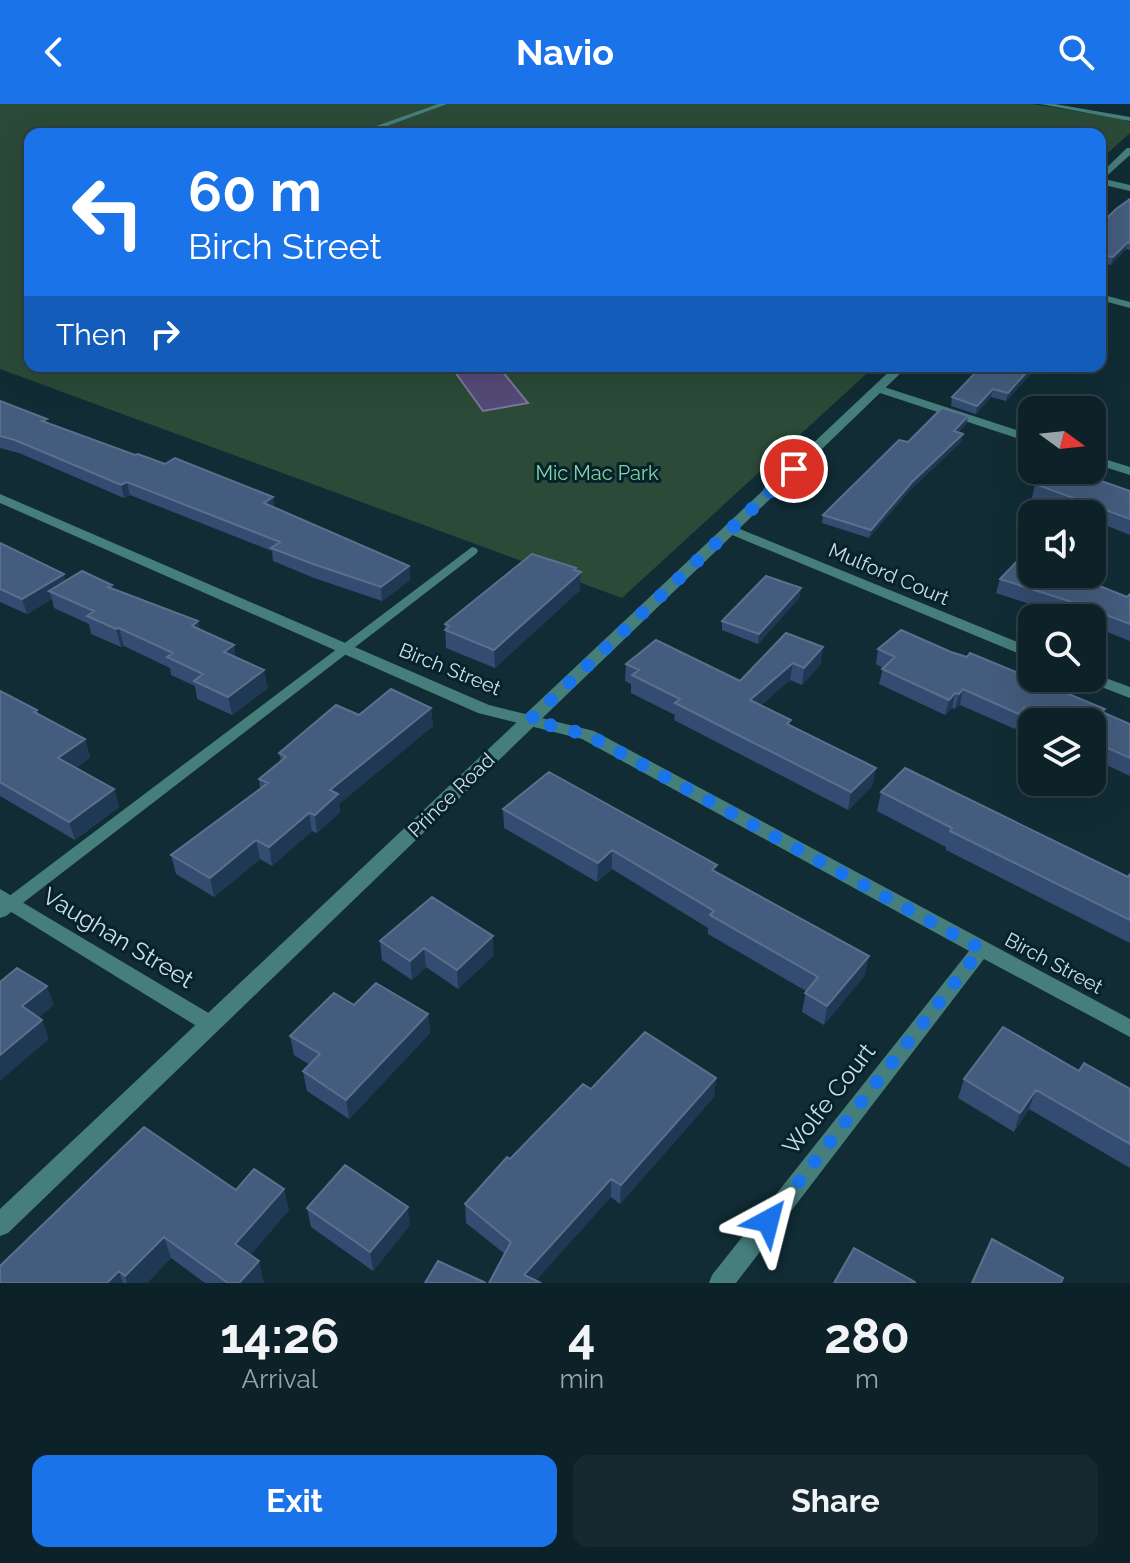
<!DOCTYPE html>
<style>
:root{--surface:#0d2128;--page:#162930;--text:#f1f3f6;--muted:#9aa3a8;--line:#2d3e45;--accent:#1a73e8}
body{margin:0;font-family:Raleway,sans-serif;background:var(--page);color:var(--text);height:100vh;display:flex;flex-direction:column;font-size:30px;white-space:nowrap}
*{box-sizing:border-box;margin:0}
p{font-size:26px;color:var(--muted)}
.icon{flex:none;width:44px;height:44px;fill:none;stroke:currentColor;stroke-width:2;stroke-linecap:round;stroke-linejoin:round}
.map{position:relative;height:1179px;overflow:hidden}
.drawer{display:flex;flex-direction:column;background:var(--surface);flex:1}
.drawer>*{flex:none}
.guide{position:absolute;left:24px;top:24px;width:1082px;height:244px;border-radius:16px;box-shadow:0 8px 32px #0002,0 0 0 2px var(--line);background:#1a73e8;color:#fff;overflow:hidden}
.needle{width:52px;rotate:105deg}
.buttons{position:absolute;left:1018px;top:292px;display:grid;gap:16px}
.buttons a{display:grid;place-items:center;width:88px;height:88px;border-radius:16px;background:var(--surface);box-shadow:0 8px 32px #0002,0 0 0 2px var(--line);font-size:40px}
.pin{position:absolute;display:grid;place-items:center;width:68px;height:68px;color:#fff;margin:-34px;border:4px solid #fff;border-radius:50%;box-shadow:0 2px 8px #0007}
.me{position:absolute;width:88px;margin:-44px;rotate:38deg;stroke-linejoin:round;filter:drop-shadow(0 0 6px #0008)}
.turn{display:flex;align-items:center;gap:28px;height:168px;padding:0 32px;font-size:36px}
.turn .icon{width:104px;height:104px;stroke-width:2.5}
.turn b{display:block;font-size:56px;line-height:68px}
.then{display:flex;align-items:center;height:76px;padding:0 32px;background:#0003;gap:16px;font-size:30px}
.eta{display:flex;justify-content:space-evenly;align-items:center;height:136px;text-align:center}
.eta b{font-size:48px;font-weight:700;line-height:56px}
.cta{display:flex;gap:16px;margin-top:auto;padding:16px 32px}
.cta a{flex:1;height:92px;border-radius:16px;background:var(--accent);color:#fff;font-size:32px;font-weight:700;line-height:92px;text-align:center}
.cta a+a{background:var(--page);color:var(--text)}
header{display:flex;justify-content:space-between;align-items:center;height:104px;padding:0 32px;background:var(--accent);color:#fff;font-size:36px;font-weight:700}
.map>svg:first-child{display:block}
</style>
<header><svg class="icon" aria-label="back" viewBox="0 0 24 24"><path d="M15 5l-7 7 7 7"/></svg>Navio<svg class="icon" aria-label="search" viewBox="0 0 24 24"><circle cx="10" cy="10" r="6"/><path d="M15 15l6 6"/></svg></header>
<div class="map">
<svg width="1130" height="1179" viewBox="0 0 1130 1179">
<rect width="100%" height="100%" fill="#112c35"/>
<!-- green -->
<path fill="#2b4a37" d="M0 0H1033L1122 15 1130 18V29L1100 56V30H30V262H875L622 494 0 265Z"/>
<!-- water -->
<path fill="#544a77" stroke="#797698" stroke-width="2" d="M498 262 528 299 483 307 455 268Z"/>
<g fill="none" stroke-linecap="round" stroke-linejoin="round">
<!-- service -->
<path fill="#457e7b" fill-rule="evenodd" d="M438 0H447L365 30H354Z
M1040 0H1055L1130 13V17Z
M472 443 476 444 478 447 476 450 6 812 0 814V799Z"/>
<!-- minor -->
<path fill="#457e7b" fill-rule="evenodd" d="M1100 74 1130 81V87L1100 80Z
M1100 190 1130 198V204L1100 196Z
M878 281 1032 331V339L874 287 872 285Z
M1092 351 1130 363V371L1092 359Z
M0 390 489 601 594 627 1130 915V933L984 855 736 1179H709L712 1171 969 847 582 635 478 609 0 399Z
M730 421 1032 544V555L725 428 723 425 725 422Z
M1092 569 1130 583V594L1086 577 1084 574H1092Z
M0 785 217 914 220 920 217 926 210 928 203 926 0 801Z"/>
<!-- tertiary -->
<path fill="#457e7b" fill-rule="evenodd" d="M1127 44H1130V51L1100 78V70Z
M895 262H908L8 1129 0 1132V1105Z"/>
</g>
<!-- wall -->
<path fill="#344c71" d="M1130 95V146L1126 145 1111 161 1101 158 1103 169 1100 173V121Z
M969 262H1038L1006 297 991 293 976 310 951 302 952 293 975 270 968 268Z
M0 297 48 319 135 351 273 393 274 403 409 462 410 476 382 497 314 474 273 457 272 447 130 391 124 394 19 349 0 344Z
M968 312 966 320 958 329 963 330 961 338 910 386 869 434 822 419 823 411 908 338Z
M1035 380 1130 387V431L1092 416V410H1075L1032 394Z
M0 439 66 477 113 485 200 526 236 553 268 584 232 611 197 595 195 582 171 571 170 564 124 542 121 543 91 530 89 520 54 504 52 495 27 510 0 498Z
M576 467 580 486 495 564 446 544 445 520Z
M1000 475 1127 493 1130 490V537L1092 522V514H1073L996 489Z
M800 493 758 540 722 526V517Z
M823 543 820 561 802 581 790 576 761 601 791 622 876 664 872 682 848 706 674 616 675 611 631 589V580L625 577 626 560 740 577Z
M878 545 951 548 1105 605 1104 609 1130 620V672L1098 657 1099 654 1092 651V618H1032V624L1020 619 1015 625 960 601 955 605 952 604 945 611 879 580 883 564 876 560Z
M0 587 37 606 38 610 85 635 90 653 76 664 114 685 119 703 75 736 0 692Z
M431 604 433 622 339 700 340 708 317 729 312 727 272 762 260 755 214 793 176 770 171 751 260 685 259 675 281 657 279 649 359 611Z
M881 688 1128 773 1130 770V839L946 746V743L877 707Z
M503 705 717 769 865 871 824 921 802 908 806 887 708 830V824L612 765 597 778 504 724Z
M380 837 494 851 458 885 426 863 412 876 382 856Z
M354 901 428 910 430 929 349 1015 307 987 303 967 310 961 294 951 290 932Z
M1079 967 1130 985V1064L1029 1005 1014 1028 958 994 964 975Z
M716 974 714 993 620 1100 611 1093 489 1179 505 1150 466 1119 465 1100 591 985Z
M236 1086 289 1106 250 1151 264 1179H205L171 1154 147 1179H0Z
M307 1104 410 1121 373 1167 311 1123Z"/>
<!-- shaded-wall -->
<path fill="#1f3954" d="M1128 138 1126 145 1111 161 1113 153Z
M1032 262H1038L1006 297 1008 289Z
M993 285 991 293 976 310 977 302Z
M968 312 966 320 952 335 954 327Z
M963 330 961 338 910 386 869 434 871 426 912 378Z
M127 378 130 391 124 394 121 381Z
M273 393 275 407 264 399Z
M409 462 410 476 382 497 381 483Z
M576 464V472L581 468 580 486 495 564 494 546Z
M64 470 68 485 49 487 52 495 27 510 22 495Z
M801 484 800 493 758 540 759 530Z
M198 517 202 535 192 522Z
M119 524 124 542 121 543 116 525Z
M234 541 237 560 224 548Z
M823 543 820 561 802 581 804 564Z
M793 559 790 576 748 613 750 596Z
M264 566 268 584 232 611 228 593Z
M963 585 960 601 955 605 959 590Z
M955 589 952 604 945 611 949 596Z
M431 604 433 622 339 700 340 708 317 729 315 711 330 686Z
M1024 604 1020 619 1015 625 1019 610Z
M85 635 90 653 64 672 58 654Z
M876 664 872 682 848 706 851 688Z
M114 685 119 703 75 736 69 718Z
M309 709 312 727 272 762 269 743Z
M256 736 260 755 214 793 210 774Z
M612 746V765L597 778 598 759Z
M493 832 494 851 458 885 457 866Z
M424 844 426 863 412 876 410 857Z
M869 852 865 871 824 921 827 902Z
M47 882 54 901 30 921 22 902Z
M428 910 430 929 349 1015 346 996Z
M42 916 49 935 0 977V951Z
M716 974 714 993 620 1100 621 1081Z
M1036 986 1029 1005 1014 1028 1020 1009Z
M611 1075V1093L534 1179 524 1171Z
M284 1085 289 1106 241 1162 235 1140Z
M408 1103 410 1121 373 1167 370 1148Z
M164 1133 171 1154 147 1179H127L125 1172Z
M259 1157 264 1179H239Z
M119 1167 123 1179H107Z"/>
<!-- building -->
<path fill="#445c7d" stroke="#5a708d" stroke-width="2" d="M1130 95V139L1128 138 1113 153 1100 151V121L1116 105Z
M1100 157 1105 162 1100 167Z
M978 262H1032L1008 289 993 285 977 302 952 293 981 263Z
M0 297 47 315 42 317 135 351 138 350 165 360 175 354 273 393 264 399 409 462 381 483 313 460 271 444 280 438 127 378 121 381 15 336 0 332Z
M942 304 968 312 954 327 963 330 912 378 871 426 823 411 899 336 908 338Z
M1052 366H1070L1130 387V415L1035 380Z
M0 439 64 470 22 495 0 485Z
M532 450 576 464 574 466 581 468 494 546 445 526 449 522 445 520Z
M1023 451 1032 455V470H1070L1127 493 1130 490V520L1075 499 1000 475Z
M82 467 112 481 108 483 198 517 192 522 234 541 224 548 264 566 228 593 194 577 203 570 167 553 173 549 119 524 116 525 87 512 94 507 49 487Z
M766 472 801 484 759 530 722 517Z
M901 526 951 548 967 553 970 549 1105 605 1102 608 1130 620V654L1103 642 1105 640 1092 634V618H1057L1024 604 1019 610 963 585 959 590 955 589 949 596 882 565 895 553 878 545Z
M786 529 823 543 804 564 793 559 750 596 791 616 787 620 876 664 851 688 675 599 680 595 632 571 639 566 626 560 656 536 740 577Z
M391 585 431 604 330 686 338 690 315 711 309 709 269 743 256 736 210 774 171 751 268 679 259 675 286 653 279 649 336 601 359 611Z
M0 587 37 606 34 608 85 635 58 654 114 685 69 718 0 678Z
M905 664 1128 773 1130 770V816L950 727 952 724 881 688Z
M549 668 717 761 712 766 869 852 827 902 805 889 818 873 710 811 714 807 612 746 598 759 503 705Z
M432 793 493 832 457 866 424 844 410 857 380 837Z
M17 864 47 882 22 902 42 916 0 951V878Z
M376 879 428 910 346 996 303 967 320 950 290 932 334 889 354 901Z
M1003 923 1079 967 1084 959 1130 985V1040L1036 986 1020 1009 964 975Z
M645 928 716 974 621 1081 611 1075 524 1171 541 1179H489L511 1138 465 1100 507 1053 510 1055 583 980 591 985Z
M144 1023 236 1086 254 1065 284 1085 235 1140 259 1157 239 1179H228L164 1133 125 1172 119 1167 107 1179H0V1162Z
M345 1061 408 1103 370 1148 307 1104Z
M992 1135 1063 1174 1061 1179H972Z
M854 1144 915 1178V1179H834Z
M438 1157 486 1179H425Z"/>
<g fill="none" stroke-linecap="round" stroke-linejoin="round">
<!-- route -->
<path stroke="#1a73e8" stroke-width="14" stroke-dasharray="0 25.2" d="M768 1117 981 845 588 631 530 616 794 365"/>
</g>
<g text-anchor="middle" stroke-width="6" stroke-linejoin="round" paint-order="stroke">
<!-- park labels -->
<g font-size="20" fill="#86d3a3" stroke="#06222b">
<text x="597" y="376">Mic Mac Park</text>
</g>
<!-- street labels -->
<g font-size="20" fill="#cedde4" stroke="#06222b">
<text transform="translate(889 470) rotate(23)" y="7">Mulford Court</text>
<text transform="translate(450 565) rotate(22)" y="7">Birch Street</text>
<text transform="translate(451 691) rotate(-44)" y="7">Prince Road</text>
<text transform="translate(1054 859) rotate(28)" y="7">Birch Street</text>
</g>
<!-- near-street labels -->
<g font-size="24" fill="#cedde4" stroke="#06222b">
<text transform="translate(118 834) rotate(31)" y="8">Vaughan Street</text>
<text transform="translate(829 995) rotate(-52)" y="8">Wolfe Court</text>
</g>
</g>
</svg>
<div class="buttons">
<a><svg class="needle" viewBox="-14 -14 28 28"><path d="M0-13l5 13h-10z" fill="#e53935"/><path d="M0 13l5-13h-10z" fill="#9aa3a8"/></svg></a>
<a><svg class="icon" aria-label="sound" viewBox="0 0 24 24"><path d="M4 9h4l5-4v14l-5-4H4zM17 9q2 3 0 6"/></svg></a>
<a><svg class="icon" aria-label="search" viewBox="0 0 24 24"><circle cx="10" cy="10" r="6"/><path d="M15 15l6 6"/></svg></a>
<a><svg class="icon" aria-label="layers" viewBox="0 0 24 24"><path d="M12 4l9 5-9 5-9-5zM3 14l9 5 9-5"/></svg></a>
</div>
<div class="pin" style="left:794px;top:365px;background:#d93025"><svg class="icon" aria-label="arrive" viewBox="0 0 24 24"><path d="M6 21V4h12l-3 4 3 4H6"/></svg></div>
<svg class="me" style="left:768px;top:1117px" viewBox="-20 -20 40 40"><path d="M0-17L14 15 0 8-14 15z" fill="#1a73e8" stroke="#fff" stroke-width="4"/></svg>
<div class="guide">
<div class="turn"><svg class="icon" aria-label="left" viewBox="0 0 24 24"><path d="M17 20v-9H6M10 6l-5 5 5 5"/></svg><div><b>60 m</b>Birch Street</div></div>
<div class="then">Then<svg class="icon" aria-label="right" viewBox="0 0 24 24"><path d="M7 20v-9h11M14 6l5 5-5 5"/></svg></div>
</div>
</div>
<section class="drawer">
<div class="eta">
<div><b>14:26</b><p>Arrival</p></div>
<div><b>4</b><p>min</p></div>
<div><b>280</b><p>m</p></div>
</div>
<div class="cta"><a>Exit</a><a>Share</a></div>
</section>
